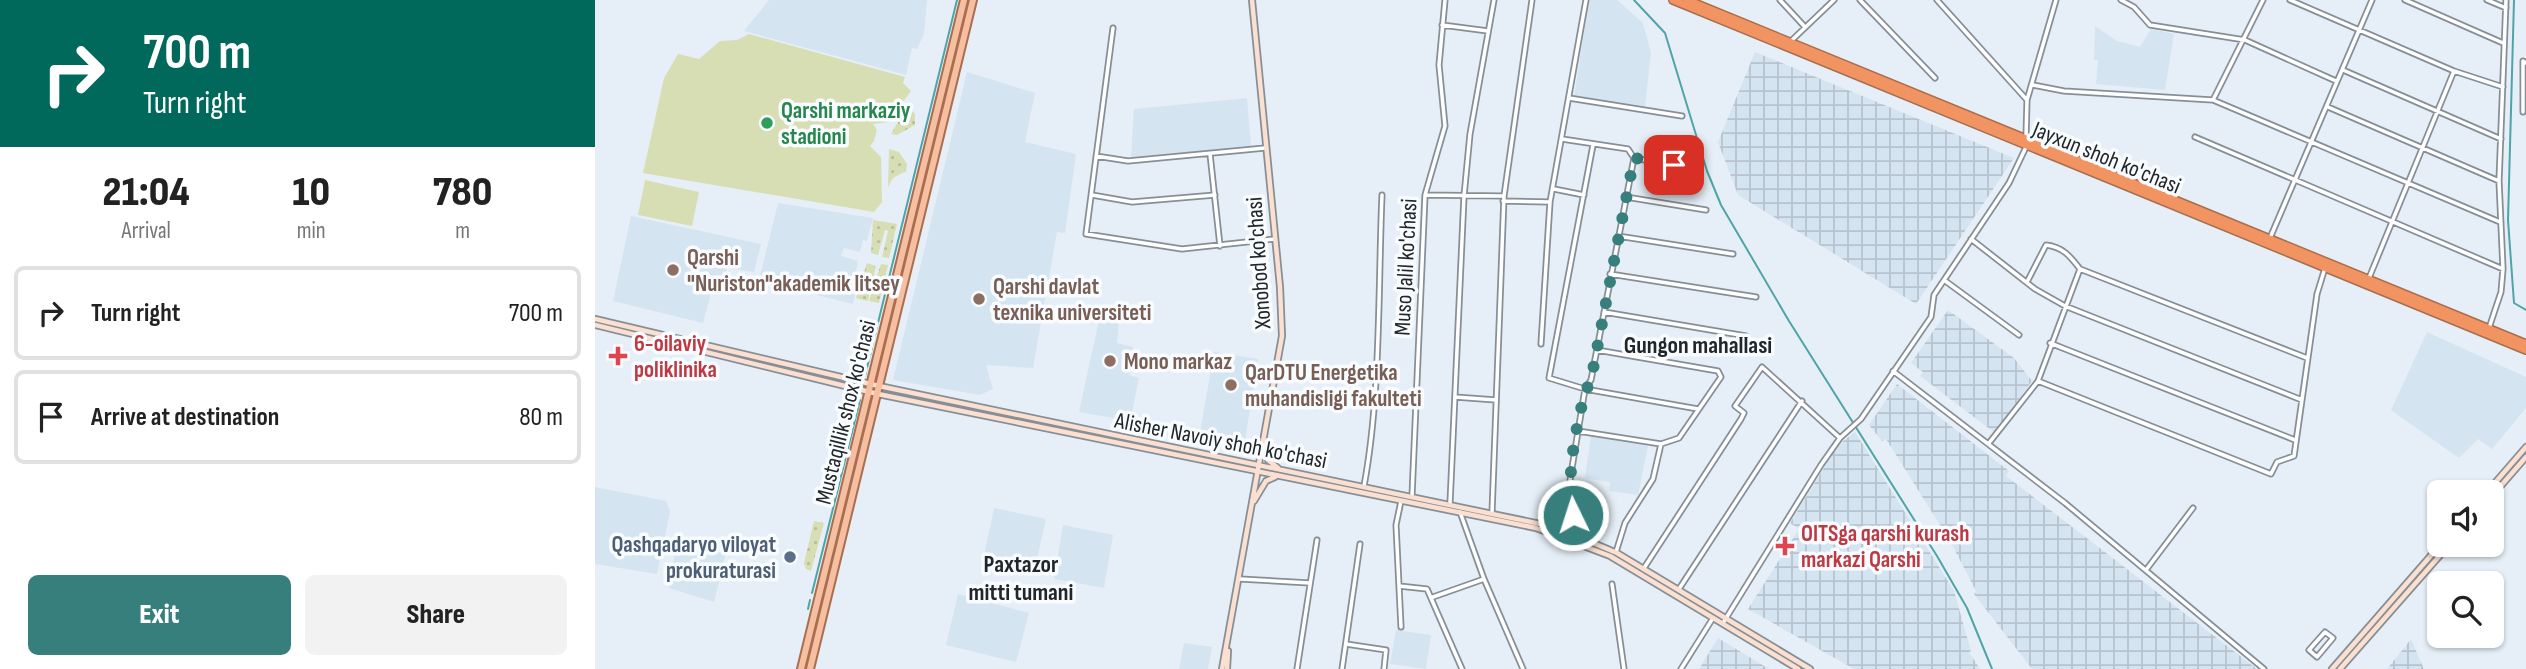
<!DOCTYPE html>
<style>
:root{--surface:#fff;--page:#f2f2f2;--text:#222;--muted:#767676;--line:#e0e0e0;--accent:#377f7c}
body{margin:0;font-family:"Sofia Sans Condensed",sans-serif;background:var(--page);color:var(--text);height:100vh;display:flex;flex-direction:column;font-size:26px;white-space:nowrap}
*{box-sizing:border-box;margin:0}
p{font-size:23px;color:var(--muted)}
.icon{flex:none;width:38px;height:38px;fill:none;stroke:currentColor;stroke-width:2;stroke-linecap:round;stroke-linejoin:round}
.map{position:relative;flex:1;overflow:hidden}
.details{display:flex;flex-direction:column;background:var(--surface);width:595px}
.details>*{flex:none}
.top-card{background:#00695c;color:#fff;overflow:hidden}
.tools{position:absolute;left:1832px;top:480px;display:grid;gap:14px}
.tools a{display:grid;place-items:center;width:77px;height:77px;border-radius:10px;background:var(--surface);box-shadow:0 2px 5px #0004;font-size:35px}
.pin{position:absolute;display:grid;place-items:center;width:60px;height:60px;color:#fff;margin:-30px;border-radius:14px;box-shadow:0 4px 10px #0006}
.me{position:absolute;width:77px;margin:-38px;rotate:356deg;stroke-linejoin:round;filter:drop-shadow(0 0 5px #0008)}
.turn{display:flex;align-items:center;gap:24px;height:147px;padding:0 28px;font-size:32px}
.turn .icon{width:91px;height:91px;stroke-width:2.5}
.turn b{display:block;font-size:49px;line-height:60px}
.eta{display:flex;justify-content:space-evenly;align-items:center;height:119px;text-align:center}
.eta b{font-size:42px;font-weight:800;line-height:49px}
.button{display:flex;gap:14px;margin-top:auto;padding:14px 28px}
.button a{flex:1;height:80px;border-radius:10px;background:var(--accent);color:#fff;font-size:28px;font-weight:800;line-height:80px;text-align:center}
.button a+a{background:var(--page);color:var(--text)}
ul{padding:0;list-style:none}
li{display:flex;align-items:center;gap:21px;height:94px;margin:0 14px 10px;padding:0 14px;border:4px solid var(--line);border-radius:10px}
li div{flex:1}
li b{display:block;font-size:26px}
li em{font-style:normal}
main{display:flex;flex:1;min-height:0}
.map>svg:first-child{display:block}
</style>
<main>
<section class="details">
<div class="top-card">
<div class="turn"><svg class="icon" aria-label="right" viewBox="0 0 24 24"><path d="M7 20v-9h11M14 6l5 5-5 5"/></svg><div><b>700 m</b>Turn right</div></div>
</div>
<div class="eta">
<div><b>21:04</b><p>Arrival</p></div>
<div><b>10</b><p>min</p></div>
<div><b>780</b><p>m</p></div>
</div>
<ul>
<li><svg class="icon" aria-label="right" viewBox="0 0 24 24"><path d="M7 20v-9h11M14 6l5 5-5 5"/></svg><div><b>Turn right</b></div><em>700 m</em></li>
<li><svg class="icon" aria-label="arrive" viewBox="0 0 24 24"><path d="M6 21V4h12l-3 4 3 4H6"/></svg><div><b>Arrive at destination</b></div><em>80 m</em></li>
</ul>
<div class="button"><a>Exit</a><a>Share</a></div>
</section>
<div class="map">
<svg width="1931" height="669" viewBox="0 0 1931 669">
<defs>
<pattern id="industrial-grid" width="8" height="8" patternUnits="userSpaceOnUse" patternTransform="scale(1.75)"><rect width="8" height="8" fill="#d5e4f1"/><path d="M0 4h8M4 0v8" fill="none" stroke="#b7c3cf"/></pattern>
<pattern id="green-dots" width="8" height="8" patternUnits="userSpaceOnUse" patternTransform="scale(1.75)"><rect width="8" height="8" fill="#d8deb3"/><path d="M2 2h.1M6 6h.1" fill="none" stroke="#b9be9a" stroke-width="1.8" stroke-linecap="round"/></pattern>
</defs>
<rect width="100%" height="100%" fill="#e6eff7"/>
<!-- built -->
<path fill="#d5e4f1" d="M174 0H332L329 34 322 49 317 48 311 75 149 31Z
M994 0H1022L1048 23 1056 53 1050 106 979 97Z
M1500 26 1522 41 1545 47 1556 29 1579 34 1570 90 1501 84 1503 60H1499Z
M372 72 440 93 430 142 481 154 470 233 462 232 438 368 391 365 398 389 385 395 298 380Z
M652 98 656 146 536 158 539 109Z
M183 203 278 218 272 241 268 240 265 252 249 248 246 256 263 261 261 272 265 273 258 304 218 294 219 289 164 280Z
M36 216 166 244 159 272 132 268 127 291 117 289 108 323 18 301Z
M504 320 524 321 522 343 538 347 534 375 544 378 535 421 484 412Z
M1832 332 1931 377V408L1897 449 1883 439 1864 458 1796 410Z
M619 352 663 359 649 447 604 438Z
M996 436 1053 446 1043 495 1014 491 1015 482 990 478Z
M0 487 71 501 75 512 62 574 0 564Z
M399 508 451 519 439 572 388 560Z
M468 525 518 535 509 588 459 579Z
M82 541 131 554 119 602 74 588Z
M363 594 434 613 421 662 351 645Z
M801 630 836 635 831 669 795 664Z
M589 643 617 647 613 669H584Z"/>
<!-- industrial -->
<path fill="url(#industrial-grid)" d="M1160 52 1419 158 1321 304 1143 195 1123 142Z
M1353 310 1419 358 1437 381 1400 433 1325 376 1328 372 1316 363Z
M1302 384 1414 471 1411 476 1662 669H1437L1379 594 1381 591 1355 541 1291 439 1287 441 1274 425Z
M1260 432 1359 591 1376 651 1374 652 1385 669H1259L1153 609 1204 529 1195 523 1243 445Z
M1123 638 1174 669H1104Z
M1816 639 1829 669H1792Z"/>
<!-- green -->
<path fill="url(#green-dots)" d="M312 106 320 114V125L302 135 296 134Z
M294 149 304 152 312 164 311 171 298 178 293 187Z
M278 220 302 224 294 258 287 257 293 231 290 230 283 255 276 253Z
M272 263 281 266 273 301 261 298Z
M286 264 293 265 284 303 274 301Z
M253 397 259 398 244 461 238 459Z
M219 521 229 523 216 571 211 569 209 563Z"/>
<!-- pitch -->
<path fill="#d8deb3" d="M154 34 310 77 308 83 316 91 293 122 278 124 282 130 279 141 275 146 286 157 287 202 279 212 48 173 69 78 83 54 104 59 125 41 142 40Z
M50 180 104 192 97 226 43 215Z"/>
<g fill="none" stroke-linecap="round" stroke-linejoin="round">
<!-- stream -->
<path stroke="#4fa4a8" stroke-width="2" d="M1039 0 1070 33 1112 171 1126 205 1194 321 1342 556 1372 608 1397 669
M1919 0 1913 220 1919 303 1931 310
M270 376 362 0
M217 593 265 400
M213 609 215 600"/>
<!-- street casing -->
<g stroke="#878f96" stroke-width="7">
<path id="street" d="M1185 0 1210 27
M1265 0 1340 78
M1342 0 1432 100
M1526 0 1539 7 1555 25 1650 40 1741 81
M1695 0 1859 71 1908 87
M1810 0 1908 43
M1892 0 1911 8
M847 25 893 31
M518 28 491 234 587 249 680 239
M1195 42 1239 0
M1748 70 1906 139
M1438 85 1469 91 1618 100 1905 222
M974 98 1087 116
M1618 100 1668 0
M1733 107 1904 181
M1928 112V61L1931 63
M1431 137 1432 100 1461 0
M1600 137 1908 269
M967 139 1033 149 1039 158 996 380 990 389 975 480 979 503 975 532
M998 145 954 378 990 389 1103 409
M615 154 625 246
M501 156 533 161 670 148
M1039 158 1098 169
M959 189 989 195
M497 195 537 202 620 195
M830 195 908 196
M1031 197 1111 210
M908 201 955 202
M1023 236 1138 254
M1675 238 1777 0
M1376 239 1440 289 1470 306 1707 400
M1015 274 1161 297
M1774 278 1859 71
M1349 280 1424 335
M1432 282 1451 245C1468 247 1475 256 1485 269L1712 358
M1009 312 1151 336
M1894 328 1906 292 1908 269 1904 181 1911 0
M1455 343 1700 440
M946 344 955 202 991 0
M1298 371 1470 503 1669 669
M1443 381 1676 474 1682 462 1699 456 1722 294 1730 268
M860 397 901 400
M983 431 1066 444 1084 438 1126 377 1123 371 1002 350
M1394 443 1443 381 1485 269
M769 486C786 395 783 289 787 195
M817 496 830 195 850 126 844 65 850 0
M855 503 869 196 875 134 899 0
M865 512 889 579 928 669
M897 513 909 196 937 0
M1021 552 1030 523 1058 479 1066 444
M1049 568 1146 419 1149 413 1140 406 1167 367 1245 438
M1551 570 1598 508
M645 579 715 583
M1017 584 1029 669
M804 586 832 589 867 669
M1084 589 1207 401
M838 597 889 579
M1128 623 1226 465 1245 438 1266 419 1336 317 1339 295 1414 183 1432 145
M806 627 801 525 806 501
M1730 632 1738 638 1722 657 1714 650Z
M751 644 791 650 789 669
M702 669 722 540
M747 669 765 544
M1086 669 1118 618"/>
</g>
<!-- secondary casing -->
<g stroke="#878f96" stroke-width="8">
<path id="secondary" d="M0 319 284 386 960 527 1022 553 1215 669
M0 325 283 394 941 528 1015 556 1203 669
M670 443 673 460 683 468
M1892 492 1931 447
M1897 496 1931 457
M659 501 671 481 680 477
M627 669 687 336 685 287 657 0
M632 669 633 651
M1737 669 1846 544
M1745 669 1855 544"/>
</g>
<!-- primary casing -->
<g stroke="#a96e4e" stroke-width="10">
<path id="primary" d="M206 669 369 0
M215 669 378 0"/>
</g>
<!-- highway casing -->
<g stroke="#a96e4e" stroke-width="10">
<path id="highway" d="M1078 0 1931 350
M1092 0 1931 344"/>
</g>
<!-- street -->
<use href="#street" stroke="#fff" stroke-width="3.5"/>
<!-- secondary -->
<use href="#secondary" stroke="#fbdfd0" stroke-width="4.5"/>
<!-- primary -->
<use href="#primary" stroke="#f7bfa1" stroke-width="6"/>
<!-- highway -->
<use href="#highway" stroke="#f19462" stroke-width="7"/>
</g>
<g fill="none" stroke-linecap="round" stroke-linejoin="round">
<!-- route -->
<path stroke="#377f7c" stroke-width="12" stroke-dasharray="0 21.6" d="M978 515C979 503 976 494 976 482 974 464 986 395 996 380L1039 158 1079 165"/>
</g>
<!-- markers -->
<circle fill="#2e9e5b" stroke="#f8fcff" stroke-width="2.5" cx="172" cy="123" r="7"/>
<g fill="#8d6e63" stroke="#f8fcff" stroke-width="2.5">
<circle cx="78" cy="270" r="7"/>
<circle cx="384" cy="299" r="7"/>
<circle cx="515" cy="361" r="7"/>
<circle cx="636" cy="385" r="7"/>
</g>
<g fill="#e0444e" stroke="#f8fcff" stroke-width="2.5">
<path d="M19.5 345.5h7v7h7v7h-7v7h-7v-7h-7v-7h7z"/>
<path d="M1186.5 535.5h7v7h7v7h-7v7h-7v-7h-7v-7h7z"/>
</g>
<circle fill="#5c6f8a" stroke="#f8fcff" stroke-width="2.5" cx="195" cy="557" r="7"/>
<g text-anchor="middle" stroke-width="7" stroke-linejoin="round" paint-order="stroke">
<!-- leisure labels -->
<g font-size="23" font-weight="bold" fill="#27864d" stroke="#f8fcff" text-anchor="start">
<text x="186" y="118">Qarshi markaziy<tspan x="186" dy="26">stadioni</tspan></text>
</g>
<!-- street labels -->
<g font-size="23" fill="#232629" stroke="#f8fcff">
<text transform="translate(1512 157) rotate(22)" y="8">Jayxun shoh ko'chasi</text>
<text transform="translate(663 263) rotate(-94)" y="8">Xonobod ko'chasi</text>
<text transform="translate(810 267) rotate(-87)" y="8">Muso Jalil ko'chasi</text>
<text transform="translate(250 412) rotate(-76)" y="8">Mustaqillik shox ko'chasi</text>
<text transform="translate(626 440) rotate(11)" y="8">Alisher Navoiy shoh ko'chasi</text>
</g>
<!-- education labels -->
<g font-size="23" font-weight="bold" fill="#785e54" stroke="#f8fcff" text-anchor="start">
<text x="92" y="265">Qarshi<tspan x="92" dy="26">"Nuriston"akademik litsey</tspan></text>
<text x="398" y="294">Qarshi davlat<tspan x="398" dy="26">texnika universiteti</tspan></text>
<text x="529" y="369">Mono markaz</text>
<text x="650" y="380">QarDTU Energetika<tspan x="650" dy="26">muhandisligi fakulteti</tspan></text>
</g>
<!-- health labels -->
<g font-size="23" font-weight="bold" fill="#be3a42" stroke="#f8fcff" text-anchor="start">
<text x="39" y="351">6-oilaviy<tspan x="39" dy="26">poliklinika</tspan></text>
<text x="1206" y="541">OITSga qarshi kurash<tspan x="1206" dy="26">markazi Qarshi</tspan></text>
</g>
<!-- service labels -->
<g font-size="23" font-weight="bold" fill="#4e5e75" stroke="#f8fcff" text-anchor="end">
<text x="181" y="552">Qashqadaryo viloyat<tspan x="181" dy="26">prokuraturasi</tspan></text>
</g>
<!-- neighbourhood labels -->
<g font-size="24" font-weight="bold" fill="#232629" stroke="#f8fcff">
<text x="1103" y="353">Gungon mahallasi</text>
<text x="426" y="572">Paxtazor<tspan x="426" dy="28">mitti tumani</tspan></text>
</g>
</g>
</svg>
<div class="tools">
<a><svg class="icon" aria-label="sound" viewBox="0 0 24 24"><path d="M4 9h4l5-4v14l-5-4H4zM17 9q2 3 0 6"/></svg></a>
<a><svg class="icon" aria-label="search" viewBox="0 0 24 24"><circle cx="10" cy="10" r="6"/><path d="M15 15l6 6"/></svg></a>
</div>
<div class="pin" style="left:1079px;top:165px;background:#d93025"><svg class="icon" aria-label="arrive" viewBox="0 0 24 24"><path d="M6 21V4h12l-3 4 3 4H6"/></svg></div>
<svg class="me" style="left:978px;top:515px" viewBox="-20 -20 40 40"><circle r="17" fill="#377f7c" stroke="#fff" stroke-width="3"/><path d="M0-11L8 9 0 5-8 9z" fill="#fff"/></svg>
</div>
</main>
